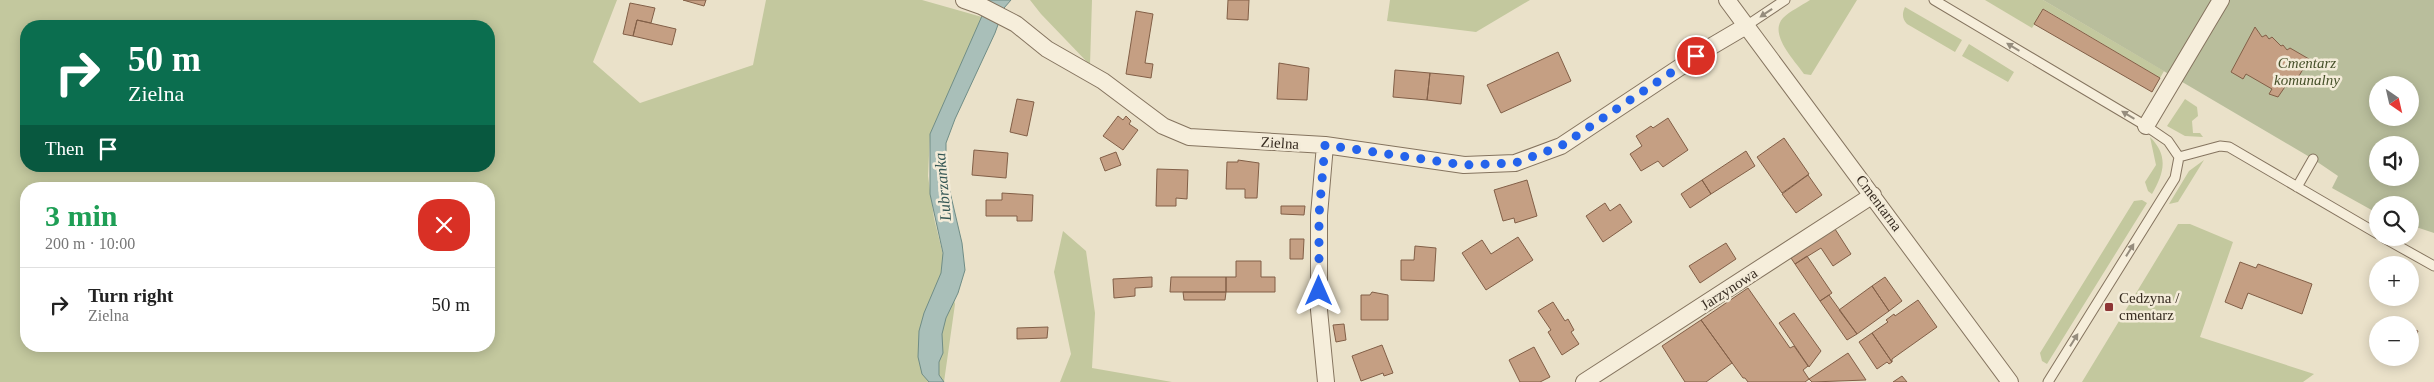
<!DOCTYPE html>
<meta charset="utf-8">
<style>
:root{--surface:#fff;--page:#f6f6f6;--text:#222;--muted:#767676;--line:#e0e0e0}
body{margin:0;font-family:Georgia,serif;background:var(--page);color:var(--text);height:100vh;display:flex;flex-direction:column;font-size:19px;white-space:nowrap}
*{box-sizing:border-box;margin:0}
p{font-size:16px;color:var(--muted)}
.icon{flex:none;width:28px;height:28px;fill:none;stroke:currentColor;stroke-width:2;stroke-linecap:round;stroke-linejoin:round}
.map{position:relative;flex:1;overflow:hidden}
.side{position:absolute;left:20px;top:182px;width:475px;height:170px;display:flex;flex-direction:column;background:var(--surface);border-radius:20px;box-shadow:0 2px 12px #0003}
.side>*{flex:none}
.guide{position:absolute;left:20px;top:20px;width:475px;height:152px;border-radius:20px;box-shadow:0 2px 12px #0003;background:#0b6e4f;color:#fff;overflow:hidden}
.needle{width:32px;rotate:146deg}
.controls{position:absolute;left:2369px;top:76px;display:grid;gap:10px}
.controls a{display:grid;place-items:center;width:50px;height:50px;border-radius:50%;background:var(--surface);box-shadow:0 2px 12px #0003;font-size:25px}
.pin{position:absolute;display:grid;place-items:center;width:42px;height:42px;color:#fff;margin:-21px;border:2px solid #fff;border-radius:50%;box-shadow:0 1px 5px #0007}
.me{position:absolute;width:55px;margin:-28px;rotate:0deg;stroke-linejoin:round;filter:drop-shadow(0 0 4px #0008)}
.turn{display:flex;align-items:center;gap:18px;height:105px;padding:0 25px;font-size:22px}
.turn .icon{width:65px;height:65px;stroke-width:2.5}
.turn b{display:block;font-size:35px;line-height:42px}
.then{display:flex;align-items:center;height:48px;padding:0 25px;background:#0003;gap:10px;font-size:19px}
.round{display:grid;place-items:center;flex:none;width:52px;height:52px;border-radius:20px;background:var(--page)}
.summary{display:flex;align-items:center;justify-content:space-between;height:85px;padding:0 25px}
h1{font-size:30px;font-weight:700;line-height:38px;color:#1e9e55}
ul{padding:0;list-style:none}
li{display:flex;align-items:center;gap:15px;height:75px;padding:0 25px;border-top:1px solid var(--line)}
li div{flex:1}
li b{display:block;font-size:19px}
li em{font-style:normal}
.map>svg:first-child{display:block}
</style>
<div class="map">
<svg width="2434" height="382" viewBox="0 0 2434 382">
<rect width="100%" height="100%" fill="#eae1c9"/>
<!-- green -->
<path fill="#c3c89e" fill-rule="evenodd" d="M0 0H617L593 62 640 103 753 65 766 0H922L982 17 930 134 928 176 934 218 955 304 944 382H0ZM26 26H489V166H26ZM26 189H489V346H26Z
M1030 0H1092L1090 65 1041 14Z
M1390 0H1530L1476 32 1387 21Z
M1810 0H1857L1811 75 1804 74C1795 61 1768 34 1783 18 1790 11 1801 6 1810 0Z
M1985 0H2043L2164 71 2160 78 2044 9 2032 28Z
M1905 7 1962 40 1955 52 1907 24C1902 19 1902 13 1905 7Z
M1969 44 2014 72 2008 82 1962 56Z
M2185 99 2197 107 2198 116 2192 121 2193 133H2200L2203 137 2185 136 2167 126Z
M2150 137C2169 156 2164 173 2152 194L2148 191 2145 182 2156 165Z
M2204 160 2178 202 2169 204 2189 171Z
M2142 200 2147 203 2047 364 2042 361 2040 353 2134 201Z
M2178 224H2190L2233 242 2200 337 2314 374 2303 382H2082Z
M1063 231 1086 251 1095 313 1092 368 1172 382H1060L1071 354 1054 272Z"/>
<!-- cemetery -->
<path fill="#b9be9c" fill-rule="evenodd" d="M2043 0H2434V233L2410 225V205H2378L2377 213 2332 188 2338 176 2313 159ZM2378 85H2410V118H2378ZM2378 145H2410V178H2378Z"/>
<!-- water -->
<path fill="#a9bfb9" stroke="#708d86" d="M989 0H1011L1004 8 995 33 955 119 946 143V175L962 243 965 270 958 293 946 318 942 334 943 353 939 362V375L944 382H929L922 374 918 357 919 331 924 313 941 273 943 253 930 194V134Z"/>
<!-- building -->
<path fill="#c59f83" stroke="#825f47" d="M683 0H706L704 6Z
M1228 0H1249L1248 20 1227 19Z
M630 3 655 8 651 23 637 20 633 36 623 34Z
M2043 9 2160 78 2152 92 2034 24Z
M1136 11 1153 14 1145 63 1153 64 1151 78 1126 74Z
M637 20 676 29 672 45 633 36Z
M2255 27 2262 37 2266 35 2269 39 2272 37 2281 46 2283 45 2287 50 2290 48 2309 59 2296 81 2291 78 2278 97 2269 94 2272 89 2246 74 2243 79 2231 72Z
M1558 52 1571 81 1501 113 1487 85Z
M1279 63 1309 68 1307 100 1277 99Z
M1395 70 1430 73 1427 100 1393 97Z
M1430 73 1464 76 1461 104 1427 100Z
M1017 99 1034 102 1027 136 1010 132Z
M1118 116 1123 120 1126 116 1131 121 1129 124 1138 130 1123 150 1103 136Z
M1668 118 1688 150 1663 167 1658 161 1641 171 1630 154 1642 146 1636 136 1651 126 1653 128Z
M1784 138 1809 174 1782 193 1757 157Z
M974 150 1008 153 1006 178 972 175Z
M1746 151 1755 166 1711 194 1702 180Z
M1116 152 1121 165 1105 171 1100 158Z
M1238 160 1259 163 1257 198H1245V189H1226L1227 162H1238Z
M1157 169 1188 170 1187 199 1176 198V206H1156Z
M1808 175 1822 195 1796 213 1782 194Z
M1527 180 1537 216 1515 223 1514 218 1503 221 1494 190Z
M1702 180 1711 194 1690 208 1681 194Z
M1002 193 1033 195 1032 221H1017V216H986V200H1002Z
M1605 203 1610 211 1620 204 1632 222 1603 242 1586 216Z
M1281 206H1305L1304 215 1281 214Z
M1835 229 1851 254 1833 266 1821 248 1795 264 1791 258Z
M1518 237 1533 260 1486 290 1462 253 1482 240 1491 254Z
M1290 239H1304L1303 259H1290Z
M1726 243 1736 259 1700 283 1689 266Z
M1415 246 1436 248 1434 281 1401 280V260H1414Z
M1807 256 1832 293 1820 301 1795 264Z
M1236 261H1261V277H1275V292H1226V277H1236Z
M2240 262 2256 268 2258 264 2312 284 2302 314 2248 293 2242 309 2225 302Z
M1152 277V287L1135 288V296L1114 298 1113 279Z
M1171 277H1226V292H1170Z
M1885 277 1902 301 1889 311 1872 286Z
M1872 286 1889 311 1857 334 1839 310Z
M1748 288 1790 348 1794 346 1808 366 1803 370 1809 379 1805 382H1748L1745 378H1743L1701 320Z
M1183 292H1226L1225 300H1184Z
M1372 292 1388 295V320H1361V295H1370Z
M1829 295 1857 334 1847 340 1820 301Z
M1918 300 1937 327 1892 359V362L1872 333 1888 322 1886 320 1894 314 1895 316Z
M1553 302 1565 321 1568 319 1574 330 1571 332 1579 344 1562 355 1548 332 1551 330 1538 311Z
M1794 313 1821 351 1809 367 1779 323Z
M1701 320 1732 363 1706 382H1685L1662 346Z
M1344 324 1346 340 1336 342 1333 325Z
M1048 327 1047 338 1017 339V328Z
M2410 328 2418 331 2410 350Z
M1872 333 1892 362 1889 364 1887 362 1877 369 1859 342Z
M1382 345 1393 373 1384 376 1383 373 1361 381 1352 356Z
M1534 347 1550 377 1540 382H1520L1509 360Z
M1848 353 1866 380 1812 382 1809 379Z
M1902 376 1907 382H1893Z"/>
<g fill="none" stroke-linecap="round" stroke-linejoin="round">
<!-- lane casing -->
<g stroke="#85745f" stroke-width="11">
<path id="lane" d="M1934 0 2146 126 2168 141 2179 157 2175 178 2048 382
M1746 26 1785 0
M2179 157 2220 146 2229 147 2378 234
M2297 187 2313 159
M2384 238 2434 266"/>
</g>
<!-- street casing -->
<g stroke="#85745f" stroke-width="18">
<path id="street" d="M964 0 981 6 1016 24 1047 49 1103 81 1163 126 1189 137 1325 145 1464 165 1515 163 1561 146 1712 46 1746 26
M1727 0 2010 382
M2146 126 2221 0
M1325 145 1319 215V310L1326 382
M1584 382 1873 195"/>
</g>
<!-- lane -->
<use href="#lane" stroke="#f6eedb" stroke-width="9"/>
<!-- street -->
<use href="#street" stroke="#f6eedb" stroke-width="16"/>
</g>
<!-- one-way arrows -->
<defs><path id="oneway-solid" d="M-6-.8H1V-3.2L6.5 0L1 3.2V.8H-6Z" transform="scale(1.25)"/></defs>
<g fill="#968d7e">
<use href="#oneway-solid" transform="translate(1766 13) rotate(146)"/>
<use href="#oneway-solid" transform="translate(2013 47) rotate(-149)"/>
<use href="#oneway-solid" transform="translate(2128 115) rotate(-149)"/>
<use href="#oneway-solid" transform="translate(2130 250) rotate(-58)"/>
<use href="#oneway-solid" transform="translate(2074 340) rotate(-58)"/>
</g>
<g fill="none" stroke-linecap="round" stroke-linejoin="round">
<!-- route -->
<path stroke="#2563eb" stroke-width="9" stroke-dasharray="0 16.2" d="M1319 291V215L1325 145 1464 165 1515 163 1561 146 1696 56"/>
</g>
<!-- markers -->
<rect fill="#8e3535" stroke="#f3ebd8" stroke-width="2" x="2104" y="302" width="10" height="10" rx="2.5"/>
<g text-anchor="middle" stroke-width="5" stroke-linejoin="round" paint-order="stroke">
<!-- park labels -->
<g font-size="15" font-style="italic" fill="#47512a" stroke="#f3ebd8">
<text x="2307" y="68">Cmentarz<tspan x="2307" dy="17">komunalny</tspan></text>
</g>
<!-- street labels -->
<g font-size="15" fill="#372c21" stroke="#f3ebd8">
<text transform="translate(1280 143) rotate(4)" y="5">Zielna</text>
<text transform="translate(1879 203) rotate(53)" y="5">Cmentarna</text>
<text transform="translate(1729 289) rotate(-33)" y="5">Jarzynowa</text>
</g>
<!-- poi labels -->
<g font-size="15" fill="#372c21" stroke="#f3ebd8" text-anchor="start">
<text x="2119" y="303">Cedzyna /<tspan x="2119" dy="17">cmentarz</tspan></text>
</g>
<!-- water labels -->
<g font-size="16" font-style="italic" fill="#325553" stroke="#f3ebd8">
<text transform="translate(942 187) rotate(-95)" y="6">Lubrzanka</text>
</g>
</g>
</svg>
<div class="controls">
<a><svg class="needle" viewBox="-14 -14 28 28"><path d="M0-13l5 13h-10z" fill="#e53935"/><path d="M0 13l5-13h-10z" fill="#767676"/></svg></a>
<a><svg class="icon" aria-label="sound" viewBox="0 0 24 24"><path d="M4 9h4l5-4v14l-5-4H4zM17 9q2 3 0 6"/></svg></a>
<a><svg class="icon" aria-label="search" viewBox="0 0 24 24"><circle cx="10" cy="10" r="6"/><path d="M15 15l6 6"/></svg></a>
<a>+</a>
<a>−</a>
</div>
<div class="pin" style="left:1696px;top:56px;background:#d93025"><svg class="icon" aria-label="arrive" viewBox="0 0 24 24"><path d="M6 21V4h12l-3 4 3 4H6"/></svg></div>
<svg class="me" style="left:1319px;top:291px" viewBox="-20 -20 40 40"><path d="M0-17L14 15 0 8-14 15z" fill="#2563eb" stroke="#fff" stroke-width="4"/></svg>
<div class="guide">
<div class="turn"><svg class="icon" aria-label="right" viewBox="0 0 24 24"><path d="M7 20v-9h11M14 6l5 5-5 5"/></svg><div><b>50 m</b>Zielna</div></div>
<div class="then">Then<svg class="icon" aria-label="arrive" viewBox="0 0 24 24"><path d="M6 21V4h12l-3 4 3 4H6"/></svg></div>
</div>
<section class="side">
<div class="summary"><div><h1>3 min</h1><p>200 m · 10:00</p></div><a class="round" style="background:#d93025;color:#fff"><svg class="icon" aria-label="close" viewBox="0 0 24 24"><path d="M6 6l12 12M18 6L6 18"/></svg></a></div>
<ul>
<li><svg class="icon" aria-label="right" viewBox="0 0 24 24"><path d="M7 20v-9h11M14 6l5 5-5 5"/></svg><div><b>Turn right</b><p>Zielna</p></div><em>50 m</em></li>
</ul>
</section>
</div>
